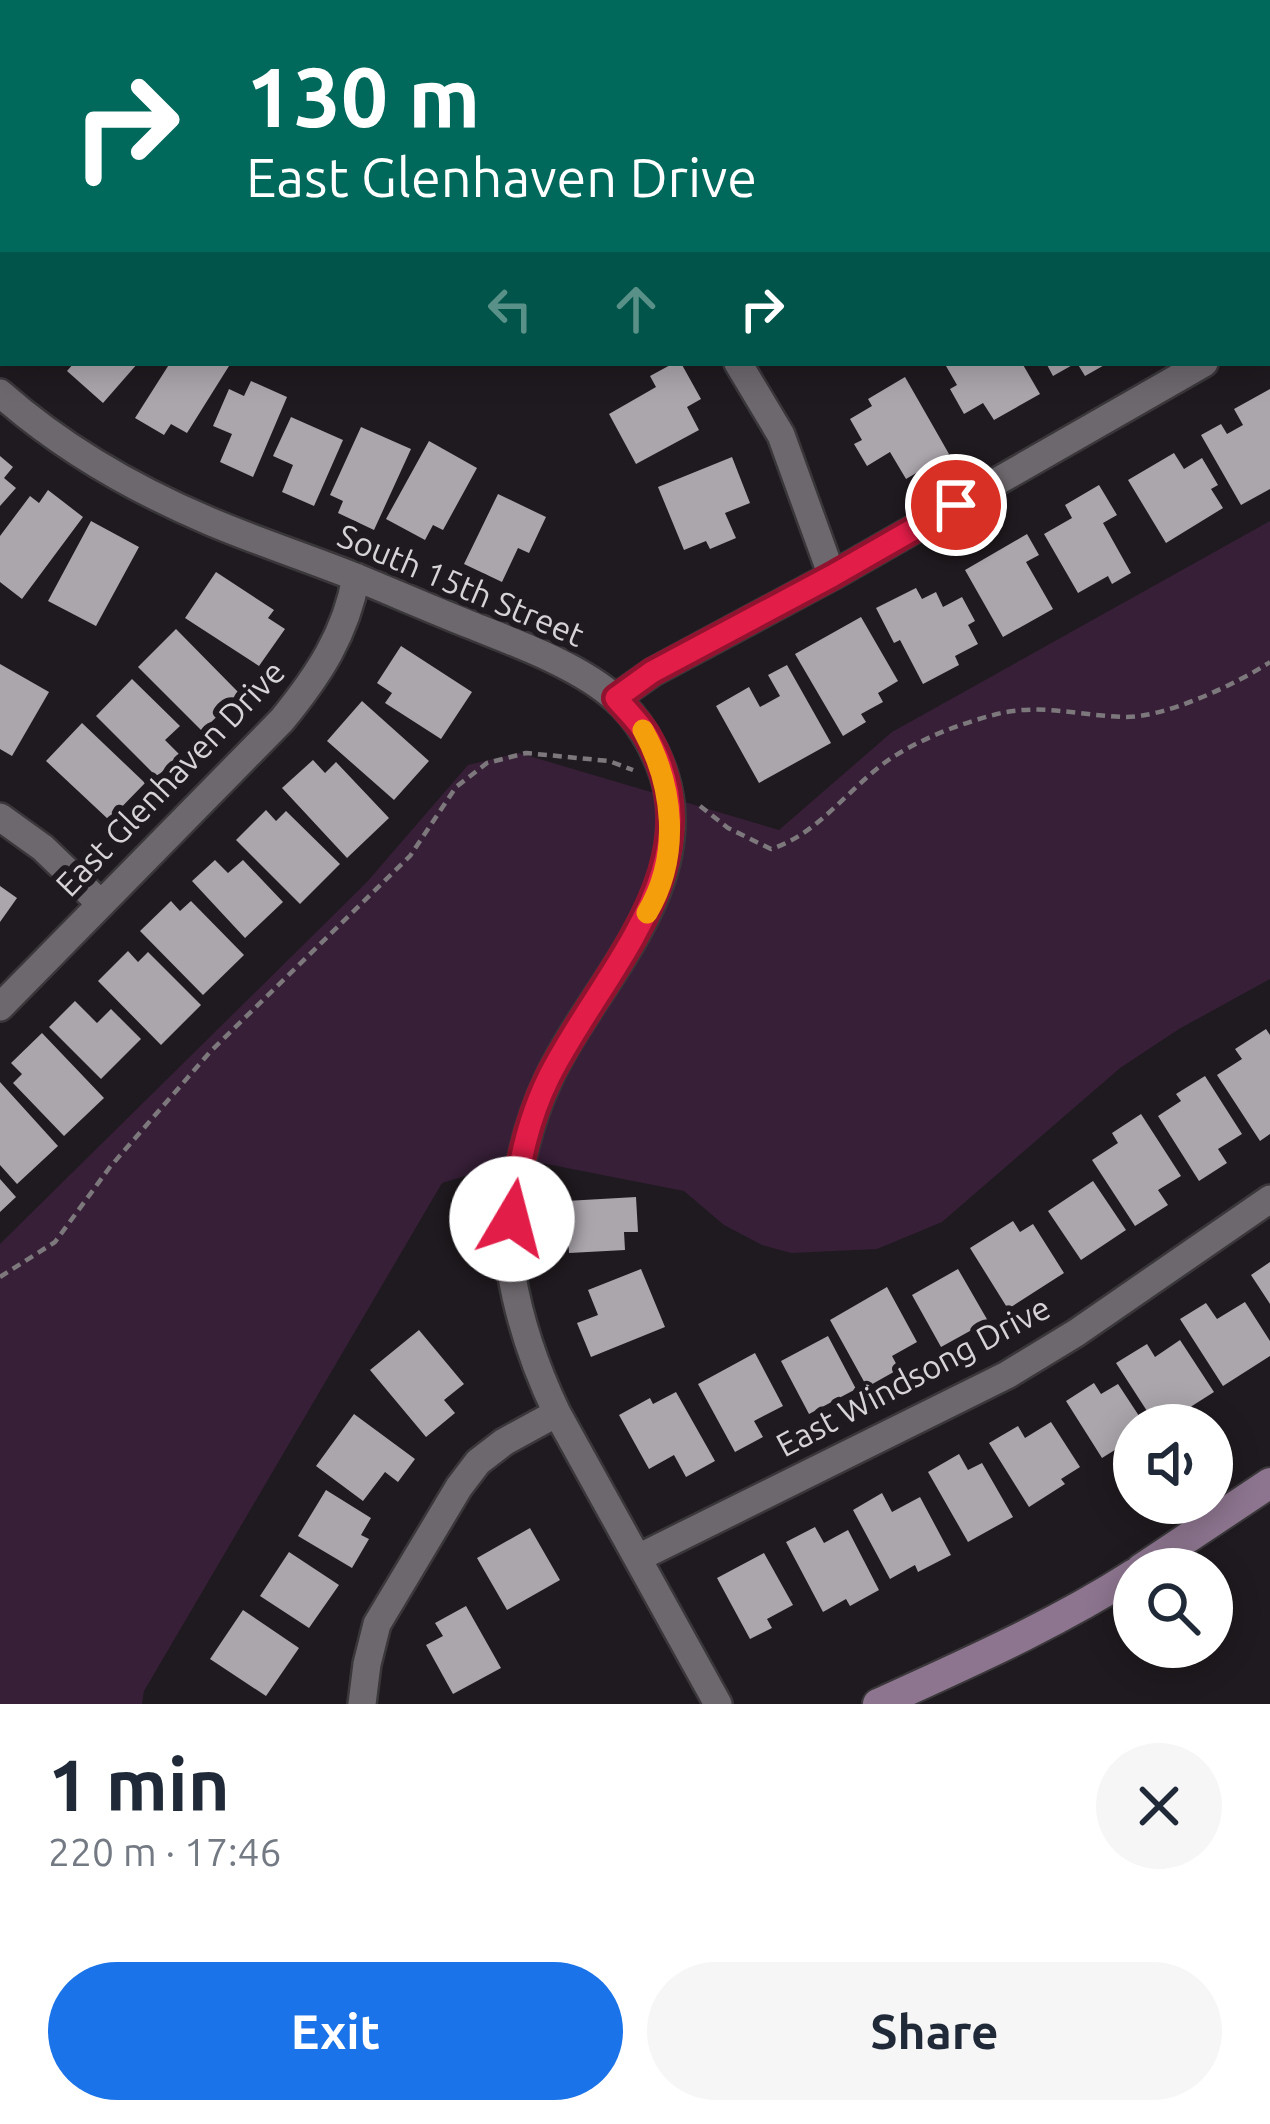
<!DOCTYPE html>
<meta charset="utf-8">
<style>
:root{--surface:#fff;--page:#f6f6f7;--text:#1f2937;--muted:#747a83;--accent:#1a73e8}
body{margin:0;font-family:Ubuntu,sans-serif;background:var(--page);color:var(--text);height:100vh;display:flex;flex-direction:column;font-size:45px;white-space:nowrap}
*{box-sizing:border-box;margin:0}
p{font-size:39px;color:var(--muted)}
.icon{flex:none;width:66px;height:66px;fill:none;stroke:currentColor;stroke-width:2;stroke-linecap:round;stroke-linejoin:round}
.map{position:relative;height:1704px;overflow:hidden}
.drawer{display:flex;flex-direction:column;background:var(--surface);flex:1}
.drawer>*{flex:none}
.top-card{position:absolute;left:0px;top:0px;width:1272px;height:366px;box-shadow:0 6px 30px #0003;background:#00695c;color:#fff;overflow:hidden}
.fabs{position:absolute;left:1113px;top:1404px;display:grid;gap:24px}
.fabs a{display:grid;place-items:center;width:120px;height:120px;border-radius:50%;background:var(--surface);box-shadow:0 6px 30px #0003;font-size:60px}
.pin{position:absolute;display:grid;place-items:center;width:102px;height:102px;color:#fff;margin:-51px;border:6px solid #fff;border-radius:50%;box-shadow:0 3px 12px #0007}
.me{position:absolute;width:132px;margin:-66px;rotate:8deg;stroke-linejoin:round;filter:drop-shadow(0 0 9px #0008)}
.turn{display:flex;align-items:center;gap:42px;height:252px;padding:0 48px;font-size:54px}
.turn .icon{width:156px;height:156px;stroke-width:2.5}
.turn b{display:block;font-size:84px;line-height:102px}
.lanes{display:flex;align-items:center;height:114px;padding:0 48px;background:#0003;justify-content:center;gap:60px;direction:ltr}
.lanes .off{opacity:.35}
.round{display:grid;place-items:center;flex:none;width:126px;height:126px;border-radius:63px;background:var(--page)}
.headline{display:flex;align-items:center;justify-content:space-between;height:204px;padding:0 48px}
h1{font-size:72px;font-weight:700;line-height:90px}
.cta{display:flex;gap:24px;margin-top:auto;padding:24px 48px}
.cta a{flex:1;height:138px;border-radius:72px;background:var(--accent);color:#fff;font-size:48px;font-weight:700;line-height:138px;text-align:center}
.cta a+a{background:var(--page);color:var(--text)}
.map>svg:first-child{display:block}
</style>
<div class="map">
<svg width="1270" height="1704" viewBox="0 0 1270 1704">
<rect width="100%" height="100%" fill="#1f1a1f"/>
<!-- green -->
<path fill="#371f38" d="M0 0H824L819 3H3V146L0 144Z
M1270 521V979L1179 1029 1120 1068 942 1222 877 1249 791 1253 762 1245 724 1225 684 1191 521 1159 442 1183 144 1691 142 1704H0V1244L367 882 468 765 519 753 779 830 892 732Z"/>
<!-- building -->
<path fill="#aba6ac" d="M74 363H138L103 403 67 371Z
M170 363H225L229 366 187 433 171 424 164 435 135 418Z
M674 363H681L701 399 687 407 699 430 636 464 609 414 656 387 650 376Z
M952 363H1022L1040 394 994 420 983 403 964 414 950 389 957 385 946 366Z
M1046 363H1076L1053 376Z
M1077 363H1108L1085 376Z
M905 377 949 454 906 479 890 452 867 466 854 444 862 440 850 419 872 406 868 399Z
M251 381 287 397 253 477 220 462 232 434 213 426 229 389 244 396Z
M1270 389V489L1241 505 1201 435 1221 424 1227 434 1243 425 1234 409Z
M291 417 343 440 314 506 282 492 293 465 273 456Z
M361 427 411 449 374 530 338 513 343 501 330 495Z
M429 441 477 468 443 530 433 525 425 540 386 519Z
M1174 453 1184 469 1202 458 1218 485 1211 489 1223 508 1166 543 1128 480Z
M0 456 13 467 4 478 16 488 0 506Z
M732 457 750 503 725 513 736 538 710 549 706 541 684 550 658 487Z
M1099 485 1117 515 1103 523 1131 573 1112 584 1108 576 1078 593 1044 534 1072 518 1065 505Z
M48 490 83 517 22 599 0 582V536L30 496 39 503Z
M498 494 546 517 529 553 518 548 502 582 464 564Z
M91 521 139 547 96 626 48 601Z
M1027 534 1039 555 1026 562 1053 609 1003 637 965 570Z
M216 572 274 610 268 618 285 629 259 666 185 618Z
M916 588 922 599 936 592 943 607 962 597 975 621 968 625 978 644 955 656 959 665 923 684 900 640 894 643 876 608Z
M861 617 898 681 878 693 883 702 861 714 866 722 843 736 795 654Z
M176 629 240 694 202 731 138 667Z
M401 646 472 692 441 739 385 703 392 693 377 683Z
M0 664 49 692 12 756 0 749Z
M787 665 831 743 759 783 716 706 749 687 760 707 780 696 768 675Z
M132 679 180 726 165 740 179 754 157 777 96 716Z
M362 701 429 761 394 800 327 741Z
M82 723 145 783 109 820 46 761Z
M313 760 325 773 336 762 389 818 347 858 282 788Z
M266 810 276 821 286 811 340 864 300 904 236 840Z
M215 860 228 873 243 860 283 902 245 938 192 881Z
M0 886 17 898 0 922Z
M171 901 180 911 191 901 244 955 203 995 140 931Z
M128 951 138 962 148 952 201 1005 161 1045 98 981Z
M75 1001 97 1023 111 1009 141 1039 101 1079 49 1027Z
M1266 1029 1270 1035V1134L1260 1141 1217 1075 1242 1059 1235 1049Z
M42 1033 104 1098 64 1136 13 1083 22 1074 11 1063Z
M1205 1076 1242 1134 1218 1149 1227 1163 1199 1181 1158 1116 1181 1101 1176 1094Z
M0 1082 58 1146 17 1184 0 1165Z
M1141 1114 1181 1176 1158 1190 1168 1205 1135 1226 1092 1160 1118 1143 1112 1133Z
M0 1179 16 1197 0 1212Z
M1093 1181 1126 1230 1081 1260 1048 1211Z
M636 1197 638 1232H624L625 1250 569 1253 566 1201Z
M1013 1221 1020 1232 1033 1224 1064 1273 1008 1309 970 1248Z
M1270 1262V1304L1251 1275Z
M641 1269 665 1327 591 1357 577 1323 598 1315 588 1290Z
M958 1269 988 1321 941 1347 912 1295Z
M887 1287 917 1342 892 1356 899 1369 867 1387 830 1320Z
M1245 1302 1270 1341V1356L1223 1386 1180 1319 1206 1303 1217 1319Z
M419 1330 464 1384 444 1400 455 1413 426 1437 370 1370Z
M828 1336 856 1389 809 1414 781 1361Z
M1180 1340 1214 1392 1162 1425H1156L1116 1363 1147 1344 1155 1357Z
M755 1353 783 1406 754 1421 763 1437 735 1452 698 1384Z
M1094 1383 1101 1394 1118 1384 1145 1425H1134V1438L1102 1458 1066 1401Z
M676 1392 715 1461 686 1477 674 1455 649 1469 619 1415 650 1398 653 1404Z
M354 1414 415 1459 398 1482 385 1472 363 1501 316 1466Z
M1051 1422 1080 1467 1061 1479 1065 1484 1029 1507 989 1443 1018 1426 1025 1438Z
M959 1454 968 1470 982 1463 1013 1517 968 1542 928 1472Z
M326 1490 371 1518 361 1535 369 1539 352 1568 298 1536Z
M882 1493 892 1512 920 1497 951 1555 918 1572 915 1565 890 1579 853 1510Z
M815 1527 824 1543 848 1530 879 1590 850 1606 846 1599 823 1612 786 1542Z
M530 1528 560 1580 507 1610 477 1558Z
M289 1552 339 1585 309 1628 260 1596Z
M764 1553 793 1605 767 1619 772 1628 750 1639 717 1578Z
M466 1606 501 1668 453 1694 426 1645 443 1636 435 1623Z
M243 1610 299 1648 266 1696 210 1659Z"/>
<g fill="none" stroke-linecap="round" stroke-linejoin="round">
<!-- street casing -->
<g stroke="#3a373a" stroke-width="32">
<path id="street" d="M1122 3 1126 0
M1269 326H1270
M738 363 781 435 832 576
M0 393C61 447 134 489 209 521 256 541 305 557 353 576 392 592 431 609 471 625 516 643 580 666 616 699 638 718 655 748 664 775 700 888 591 986 548 1080 527 1124 517 1172 512 1220 511 1232 508 1245 509 1257 516 1311 533 1363 557 1413L718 1704
M616 698 653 672 832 576 1204 363
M0 817 43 848 101 904
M0 1007 282 720C318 676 346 634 356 577
M638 1558 1007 1375 1076 1333 1270 1199
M362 1704 367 1664 377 1624 459 1487 478 1462 504 1442 557 1413"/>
</g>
<!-- secondary casing -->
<g stroke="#3a373a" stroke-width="34">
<path id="secondary" d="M1141 1569 1270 1483
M878 1704C965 1664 1053 1626 1134 1574"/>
</g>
<!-- path -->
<path stroke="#7c787c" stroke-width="4.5" stroke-dasharray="9 6" stroke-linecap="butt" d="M355 0 359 3
M497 3 499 0
M700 806 728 828 771 849C818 834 847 790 887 761 919 739 959 724 997 714 1040 703 1082 716 1125 717 1164 718 1237 684 1270 662
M0 1277 55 1242 110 1167 210 1052 410 856 456 787 487 763 526 753 609 761 633 770"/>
<!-- street -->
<use href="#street" stroke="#6d686d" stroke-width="27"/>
<!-- secondary -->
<use href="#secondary" stroke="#8d758f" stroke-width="30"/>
</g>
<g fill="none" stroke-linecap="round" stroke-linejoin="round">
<!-- route casing -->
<g stroke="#92132f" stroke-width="30">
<path id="route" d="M512 1219C517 1171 527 1121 549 1077 603 969 721 862 646 734 638 721 626 710 616 698L652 672 832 576 956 505"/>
</g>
<!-- route -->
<use href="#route" stroke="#e11d48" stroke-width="21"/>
<!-- slow -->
<path stroke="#f59e0b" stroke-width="21" d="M643 730C674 786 681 856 647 913"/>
</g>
<g text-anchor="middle" stroke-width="12" stroke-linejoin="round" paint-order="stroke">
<!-- street labels -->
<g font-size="33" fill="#d6d3d6" stroke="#1f1a1f">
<text transform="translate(461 585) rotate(23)" y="12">South 15th Street</text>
<text transform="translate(170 778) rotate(-46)" y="12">East Glenhaven Drive</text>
<text transform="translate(913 1376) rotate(-28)" y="12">East Windsong Drive</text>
</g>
</g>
</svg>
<div class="fabs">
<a><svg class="icon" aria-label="sound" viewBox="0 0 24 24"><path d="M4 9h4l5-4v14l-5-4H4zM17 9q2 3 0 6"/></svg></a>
<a><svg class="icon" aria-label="search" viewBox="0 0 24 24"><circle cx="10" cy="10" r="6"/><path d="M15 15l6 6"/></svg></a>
</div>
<div class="pin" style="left:956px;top:505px;background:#d93025"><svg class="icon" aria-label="arrive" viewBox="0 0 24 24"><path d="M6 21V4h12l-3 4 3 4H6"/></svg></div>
<svg class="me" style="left:512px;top:1219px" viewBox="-20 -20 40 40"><circle r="19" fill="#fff"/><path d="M0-13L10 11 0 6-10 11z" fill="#e11d48"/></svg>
<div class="top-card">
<div class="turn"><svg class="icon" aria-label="right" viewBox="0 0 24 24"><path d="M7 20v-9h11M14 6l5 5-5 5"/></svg><div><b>130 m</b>East Glenhaven Drive</div></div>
<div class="lanes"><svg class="icon off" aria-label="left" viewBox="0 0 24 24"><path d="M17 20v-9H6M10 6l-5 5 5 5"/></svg><svg class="icon off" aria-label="ahead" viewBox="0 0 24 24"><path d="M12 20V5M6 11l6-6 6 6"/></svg><svg class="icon" aria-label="right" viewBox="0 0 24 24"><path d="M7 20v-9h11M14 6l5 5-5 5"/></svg></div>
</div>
</div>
<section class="drawer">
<div class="headline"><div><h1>1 min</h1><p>220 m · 17:46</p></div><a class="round"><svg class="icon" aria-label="close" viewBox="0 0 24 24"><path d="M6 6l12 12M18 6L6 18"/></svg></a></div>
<div class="cta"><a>Exit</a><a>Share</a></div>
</section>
